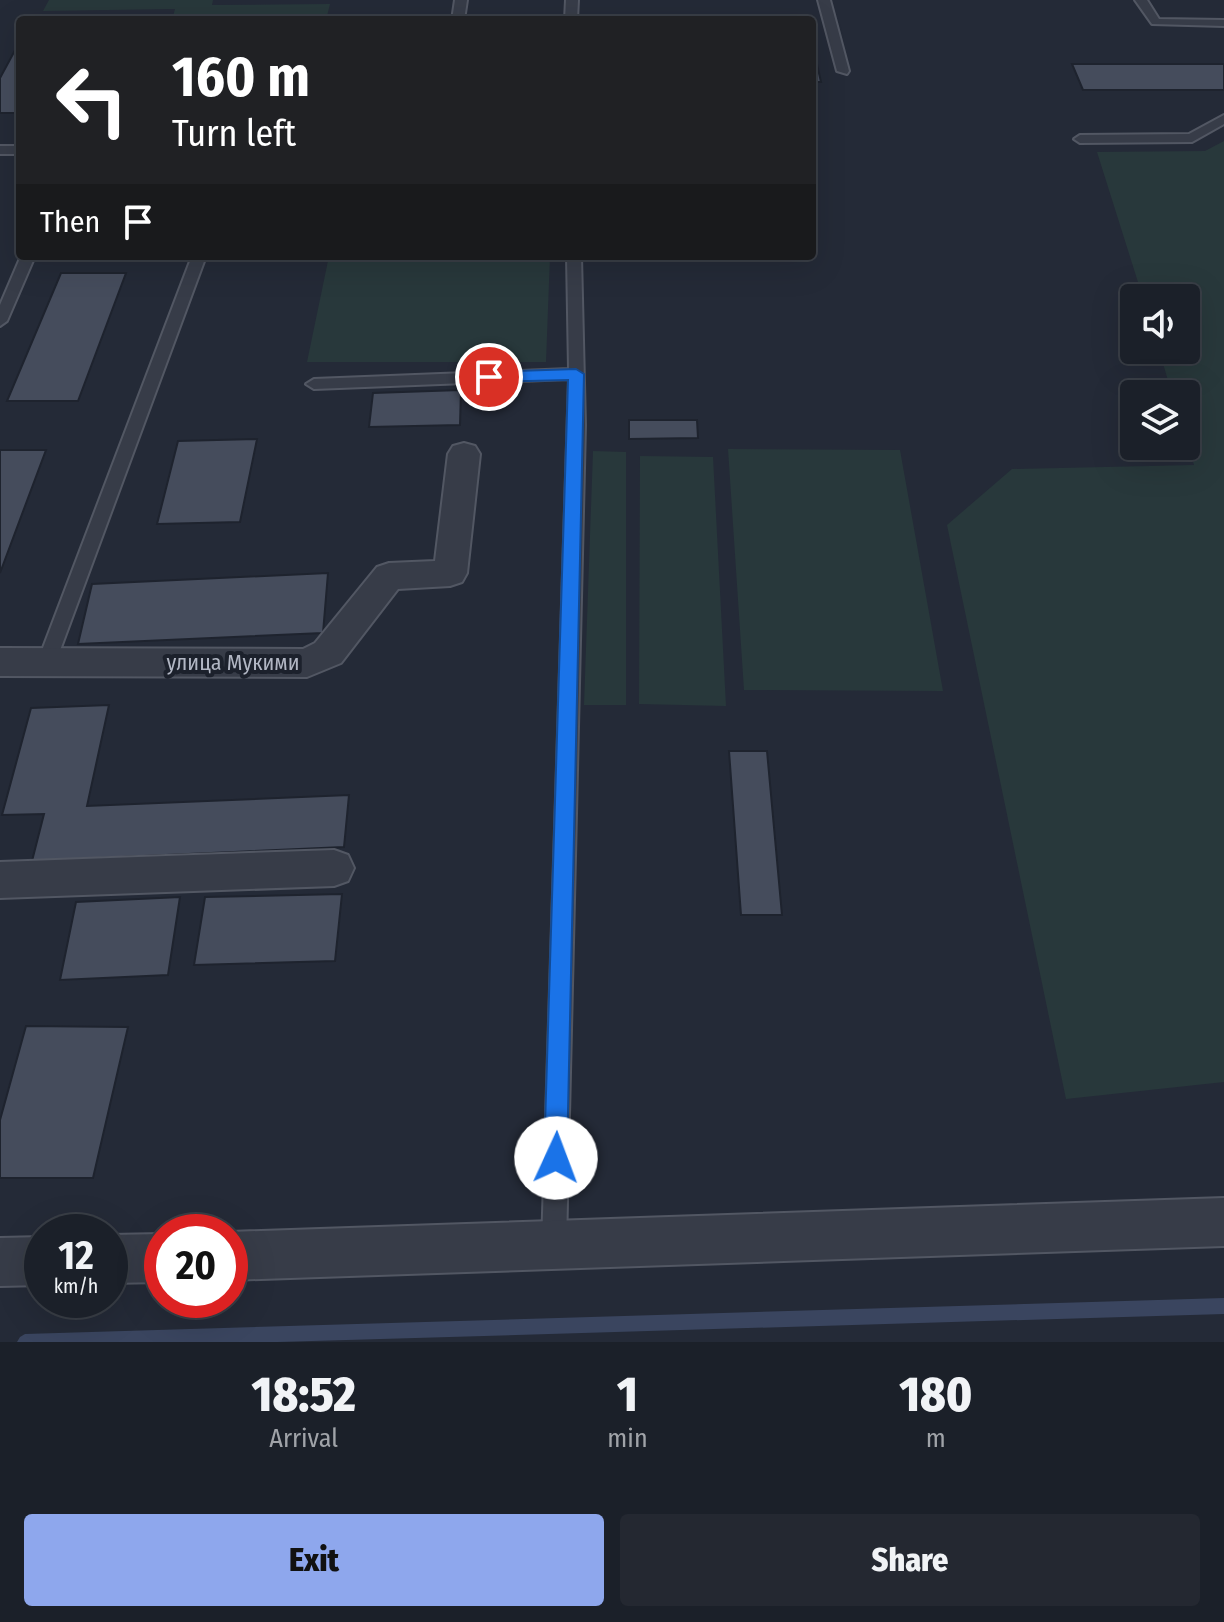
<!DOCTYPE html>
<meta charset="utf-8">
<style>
:root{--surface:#1b2029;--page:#242831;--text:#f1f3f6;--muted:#a0a3a8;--line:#393e46;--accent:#8ea7ed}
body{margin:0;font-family:"Fira Sans Condensed",sans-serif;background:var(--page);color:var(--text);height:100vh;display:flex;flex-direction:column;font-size:30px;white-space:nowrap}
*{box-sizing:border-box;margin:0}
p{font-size:26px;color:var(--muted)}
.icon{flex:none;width:44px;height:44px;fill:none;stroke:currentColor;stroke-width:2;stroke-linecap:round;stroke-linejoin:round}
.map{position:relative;height:1342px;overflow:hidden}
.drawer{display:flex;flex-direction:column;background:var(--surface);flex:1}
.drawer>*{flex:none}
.top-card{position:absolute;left:16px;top:16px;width:800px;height:244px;border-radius:8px;box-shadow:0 8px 32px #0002,0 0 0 2px var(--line);background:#202124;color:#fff;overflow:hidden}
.buttons{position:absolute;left:1120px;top:284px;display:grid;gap:16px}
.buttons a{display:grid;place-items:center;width:80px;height:80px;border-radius:8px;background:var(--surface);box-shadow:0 8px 32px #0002,0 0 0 2px var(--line);font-size:40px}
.speed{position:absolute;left:24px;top:1214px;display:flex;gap:16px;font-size:40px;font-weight:700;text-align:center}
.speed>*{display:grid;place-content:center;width:104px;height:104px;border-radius:50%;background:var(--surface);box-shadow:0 8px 32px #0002,0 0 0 2px var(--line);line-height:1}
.speed small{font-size:20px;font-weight:400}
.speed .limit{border:12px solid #d22;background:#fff;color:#111}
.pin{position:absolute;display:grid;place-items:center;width:68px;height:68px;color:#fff;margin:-34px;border:4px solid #fff;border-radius:50%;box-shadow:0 2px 8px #0007}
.me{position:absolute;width:88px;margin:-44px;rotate:2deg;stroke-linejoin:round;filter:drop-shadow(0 0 6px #0008)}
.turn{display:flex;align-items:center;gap:28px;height:168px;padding:0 24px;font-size:36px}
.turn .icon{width:104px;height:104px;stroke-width:2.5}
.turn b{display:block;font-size:56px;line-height:68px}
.then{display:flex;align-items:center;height:76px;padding:0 24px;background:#0003;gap:16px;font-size:30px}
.eta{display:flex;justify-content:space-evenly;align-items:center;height:136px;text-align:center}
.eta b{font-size:48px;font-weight:800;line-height:56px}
.action{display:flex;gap:16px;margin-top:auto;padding:16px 24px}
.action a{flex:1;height:92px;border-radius:8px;background:var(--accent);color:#111;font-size:32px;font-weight:800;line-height:92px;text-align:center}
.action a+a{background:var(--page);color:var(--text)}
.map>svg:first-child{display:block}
</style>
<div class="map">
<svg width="1224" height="1342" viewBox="0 0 1224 1342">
<rect width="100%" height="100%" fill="#242a37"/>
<!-- green -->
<path fill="#28383b" d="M49 0H213L212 5 330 4 326 20H172L175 9 43 11Z
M1224 141V1082L1066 1099 947 525 1012 469 1194 465 1186 438V394H1172L1159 350H1186V298H1143L1097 152 1205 151Z
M329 256H550L546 362H307Z
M728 449 900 450 943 691 744 690Z
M593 451 626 452V705H584Z
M640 456 713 457 726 706 639 704Z"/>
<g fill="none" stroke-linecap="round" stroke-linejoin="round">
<!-- stream -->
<path fill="#3a455f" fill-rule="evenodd" d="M1224 1298V1314L278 1342H17L20 1337 25 1334Z"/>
</g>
<!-- building -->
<path fill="#454c5c" stroke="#1e232e" stroke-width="2" d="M20 41V113H0V78Z
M812 51H814L821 82H812Z
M1072 64H1224V90H1083Z
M61 273H126L78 401H7Z
M461 390 460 425 369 427 373 393Z
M629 420H697L698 438 629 439Z
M257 439 240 522 157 524 178 441Z
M0 450H46L0 573Z
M328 573 323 633 78 644 92 584Z
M109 705 87 806 349 795 344 847 32 861 44 814 2 815 31 708Z
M729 751H767L782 915H741Z
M342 894 335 961 194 965 205 897Z
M180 897 168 975 60 980 76 902Z
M26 1026 128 1027 93 1178H0V1120Z"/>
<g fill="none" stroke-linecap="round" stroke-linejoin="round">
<!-- lane casing -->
<g stroke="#525763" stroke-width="4">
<path id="lane" d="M455 0H467L464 20H452Z
M566 0H578L577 20H565Z
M818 0H830L849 71 847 74 837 71Z
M1135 0H1147L1159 19 1224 20V26L1152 24Z
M1224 115V124L1192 142 1080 143 1074 139 1080 135 1189 134Z
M0 146H20V154H0Z
M21 256H35L7 321 0 326V305Z
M192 256H206L56 661 53 666H41L38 661Z
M567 256H581L585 425 566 1245 562 1253 554 1257 546 1253 542 1245 569 379 314 389 306 384 314 379 569 369Z"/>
</g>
<!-- street casing -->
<g stroke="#525763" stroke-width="4">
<path id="street" d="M464 443 475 446 480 454 467 573 462 582 450 586 398 589 341 663 307 677 0 676V648L303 649 315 643 377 567 389 563 435 561 448 454 453 446Z
M334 850 348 855 354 868 348 881 334 886 0 898V862Z
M1224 1198V1246L230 1280V1232Z
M162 1234V1282L110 1283V1235Z
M42 1237V1285L0 1286V1238Z"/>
</g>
<!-- lane -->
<use href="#lane" fill="#373c48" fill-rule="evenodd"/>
<!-- street -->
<use href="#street" fill="#373c48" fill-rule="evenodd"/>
</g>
<!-- route -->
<path fill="#1a73e8" stroke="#114b97" stroke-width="2" d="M576 369 584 374 567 1158 564 1166 556 1169 548 1166 544 1158 568 380 489 382 481 377 489 372Z"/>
<g text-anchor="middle" stroke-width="8" stroke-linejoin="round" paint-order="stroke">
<!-- street labels -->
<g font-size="22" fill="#b2b7c4" stroke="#1c212c">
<text x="233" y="670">улица Мукими</text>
</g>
</g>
</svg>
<div class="buttons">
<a><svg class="icon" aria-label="sound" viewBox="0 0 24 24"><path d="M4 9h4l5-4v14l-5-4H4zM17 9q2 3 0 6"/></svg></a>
<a><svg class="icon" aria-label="layers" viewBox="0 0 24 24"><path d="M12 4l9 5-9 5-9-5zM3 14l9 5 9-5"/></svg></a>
</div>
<div class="speed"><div>12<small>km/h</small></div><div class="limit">20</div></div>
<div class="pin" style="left:489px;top:377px;background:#d93025"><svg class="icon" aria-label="arrive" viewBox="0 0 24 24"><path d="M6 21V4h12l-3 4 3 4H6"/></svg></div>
<svg class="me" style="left:556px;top:1158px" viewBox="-20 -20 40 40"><circle r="19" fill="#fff"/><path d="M0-13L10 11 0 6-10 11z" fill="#1a73e8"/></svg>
<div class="top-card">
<div class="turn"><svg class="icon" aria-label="left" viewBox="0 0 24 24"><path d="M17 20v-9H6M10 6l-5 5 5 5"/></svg><div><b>160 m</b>Turn left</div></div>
<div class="then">Then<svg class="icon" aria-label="arrive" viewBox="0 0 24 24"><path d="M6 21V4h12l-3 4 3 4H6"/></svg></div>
</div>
</div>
<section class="drawer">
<div class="eta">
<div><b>18:52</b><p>Arrival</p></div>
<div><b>1</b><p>min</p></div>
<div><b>180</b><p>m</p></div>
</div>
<div class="action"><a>Exit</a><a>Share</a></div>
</section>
